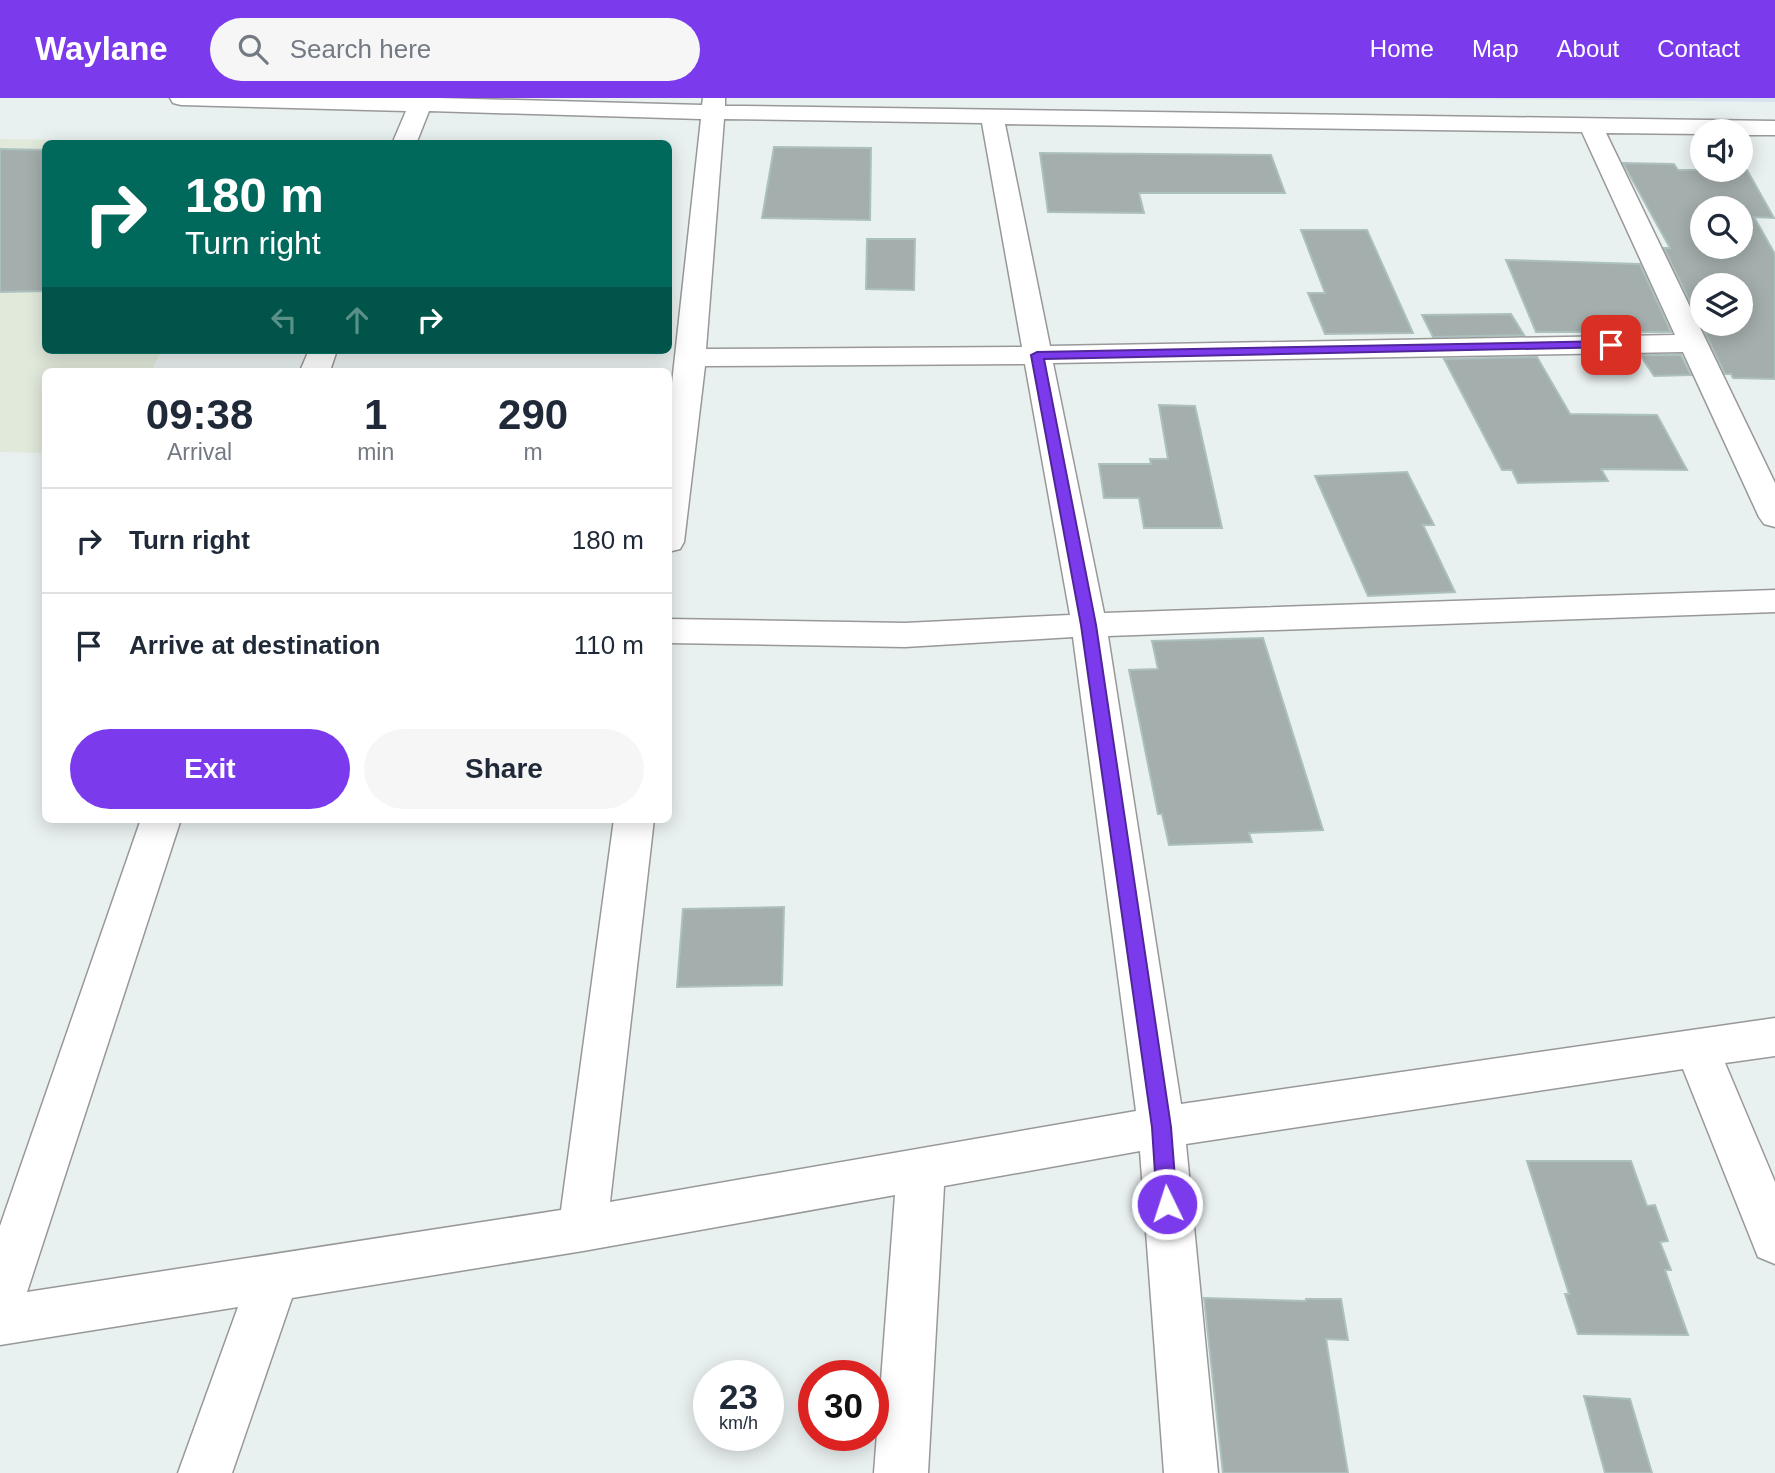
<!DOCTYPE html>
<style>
:root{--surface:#fff;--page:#f6f6f7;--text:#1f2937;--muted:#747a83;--line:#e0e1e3;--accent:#7c3aed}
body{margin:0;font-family:Arial,sans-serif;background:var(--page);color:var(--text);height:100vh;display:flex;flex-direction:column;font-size:26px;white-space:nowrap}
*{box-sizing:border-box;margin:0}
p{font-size:23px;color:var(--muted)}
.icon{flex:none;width:38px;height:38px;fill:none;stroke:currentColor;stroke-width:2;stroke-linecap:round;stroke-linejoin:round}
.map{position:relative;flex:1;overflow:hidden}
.panel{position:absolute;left:42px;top:270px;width:630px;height:455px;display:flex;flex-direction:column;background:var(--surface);border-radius:10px;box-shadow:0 4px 18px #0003}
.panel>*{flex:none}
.guide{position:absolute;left:42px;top:42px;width:630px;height:214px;border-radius:10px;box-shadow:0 4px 18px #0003;background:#00695c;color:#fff;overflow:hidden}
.fabs{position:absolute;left:1690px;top:21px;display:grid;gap:14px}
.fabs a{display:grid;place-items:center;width:63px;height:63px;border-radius:50%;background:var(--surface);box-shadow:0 4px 18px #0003;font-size:35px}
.speed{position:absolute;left:693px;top:1262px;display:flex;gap:14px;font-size:35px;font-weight:700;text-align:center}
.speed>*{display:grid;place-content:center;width:91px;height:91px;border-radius:50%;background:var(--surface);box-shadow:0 4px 18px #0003;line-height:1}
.speed small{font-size:18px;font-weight:400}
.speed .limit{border:10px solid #d22;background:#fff;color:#111}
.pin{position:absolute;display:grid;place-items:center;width:60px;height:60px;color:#fff;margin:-30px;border-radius:14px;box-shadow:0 4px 10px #0006}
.me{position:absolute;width:77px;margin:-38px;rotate:356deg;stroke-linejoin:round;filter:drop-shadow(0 0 5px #0008)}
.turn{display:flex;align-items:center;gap:24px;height:147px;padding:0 28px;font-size:32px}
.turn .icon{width:91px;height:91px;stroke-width:2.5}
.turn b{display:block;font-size:49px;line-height:60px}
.lanes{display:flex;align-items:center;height:66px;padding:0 28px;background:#0003;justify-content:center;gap:35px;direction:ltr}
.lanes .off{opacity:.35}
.eta{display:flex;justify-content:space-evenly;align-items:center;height:119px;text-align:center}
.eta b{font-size:42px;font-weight:700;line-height:49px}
.cta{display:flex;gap:14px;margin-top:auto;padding:14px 28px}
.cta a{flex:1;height:80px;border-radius:42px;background:var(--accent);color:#fff;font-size:28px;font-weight:700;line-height:80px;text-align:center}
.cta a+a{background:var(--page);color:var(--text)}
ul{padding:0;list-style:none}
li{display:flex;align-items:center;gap:21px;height:105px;padding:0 28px;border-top:2px solid var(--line)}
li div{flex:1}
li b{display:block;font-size:26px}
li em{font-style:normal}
header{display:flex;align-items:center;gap:42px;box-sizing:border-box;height:98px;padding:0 35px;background:var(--accent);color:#fff}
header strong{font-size:33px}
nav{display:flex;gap:38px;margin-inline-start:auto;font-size:24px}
.search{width:490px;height:63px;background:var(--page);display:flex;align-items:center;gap:18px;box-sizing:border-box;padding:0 24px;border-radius:38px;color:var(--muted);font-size:26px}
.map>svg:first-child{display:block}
</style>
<header>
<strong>Waylane</strong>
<div class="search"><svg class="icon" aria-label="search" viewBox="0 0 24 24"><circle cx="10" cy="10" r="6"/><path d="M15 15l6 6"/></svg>Search here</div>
<nav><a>Home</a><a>Map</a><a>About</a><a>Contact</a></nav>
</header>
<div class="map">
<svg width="1775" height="1375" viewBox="0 0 1775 1375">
<rect width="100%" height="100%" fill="#e9f0f0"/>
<!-- industrial -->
<path fill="#e1e9db" d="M0 41 253 45 46 46V252H162L151 273H46L45 355 0 354Z"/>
<!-- farmland -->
<path fill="#d6e2ed" d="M1426 0H1775V4Z"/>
<!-- building -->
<path fill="#a4aead" stroke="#acc1be" stroke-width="2" fill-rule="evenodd" d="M774 49 871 50 870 122 762 120Z
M0 51 46 52V193L0 194Z
M1040 55 1271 57 1285 95H1139L1144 115 1048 114Z
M1623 65 1674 66 1678 72H1747L1774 120 1754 119 1775 156V281L1733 280 1731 276H1725L1664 150H1670ZM1703 110H1741V149H1703ZM1703 187H1741V226H1703Z
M1301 132H1367L1413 235 1325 236 1308 195H1325Z
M867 141H915L914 192 866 191Z
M1506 162 1640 166 1671 234H1536Z
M1511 216 1524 237 1433 239 1422 217Z
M1640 257H1681L1691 277 1654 278Z
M1537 259 1570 316 1657 317 1687 372 1601 371 1608 383 1518 385 1512 372H1502L1444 261Z
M1159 307 1195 308 1222 430H1144L1139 400H1104L1099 366H1151L1150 361H1168Z
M1407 374 1434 427H1423L1455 494 1368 498 1315 378Z
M1263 540 1323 732 1249 735 1252 744 1169 747 1162 716H1158L1129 572 1158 571 1152 543Z
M784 809 782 887 677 889 683 811Z
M1527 1063H1631L1647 1108 1655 1107 1668 1143 1660 1144 1671 1172H1665L1688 1237 1578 1236 1565 1196H1569Z
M1204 1200 1306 1203V1201H1341L1348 1242 1326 1241 1348 1375H1223Z
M1584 1298 1630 1301 1652 1375H1605Z"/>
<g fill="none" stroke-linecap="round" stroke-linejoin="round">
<!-- minor casing -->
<g stroke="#989898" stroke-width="3">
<path id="minor" d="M170 0H438L702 7 703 0H725V8H742L1775 23V37H1741V33H1703V36L1606 35 1775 385V429L1764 426 1759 419 1683 254 1053 265 1104 515 1775 492V514L1108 538 1181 1006 1775 920V958L1725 965 1775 1084V1166L1758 1159 1683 971 1186 1046 1218 1375H1164L1140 1053 944 1088 928 1375H874L895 1097 583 1153 292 1200 232 1375H178L238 1209 0 1247V1128L141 721H181L27 1194 561 1112 614 721H654L610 1104 1136 1013 1073 539 905 549 668 545V521L905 525 1070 517 1025 266 705 268 684 444 680 451 668 454V322L701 21 429 13 416 46H392L406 13 181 7 173 5ZM724 21 982 25 1022 249 706 251ZM1005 26 1582 34 1675 237 1050 248Z
M309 252H337L330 273H300Z"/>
</g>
<!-- minor -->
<use href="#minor" fill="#fff" fill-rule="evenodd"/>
</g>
<!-- route -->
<path fill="#7c3aed" stroke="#51269a" stroke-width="2" d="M1611 243 1615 244V249L1044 261 1096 527 1171 1029 1177 1106 1174 1112 1167 1115 1160 1112 1157 1106 1152 1029 1081 527 1031 257 1037 254Z"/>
</svg>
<div class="fabs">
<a><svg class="icon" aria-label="sound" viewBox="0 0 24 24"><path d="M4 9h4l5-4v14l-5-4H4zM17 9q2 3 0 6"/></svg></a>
<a><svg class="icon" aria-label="search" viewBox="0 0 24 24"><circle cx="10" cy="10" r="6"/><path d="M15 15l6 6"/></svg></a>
<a><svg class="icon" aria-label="layers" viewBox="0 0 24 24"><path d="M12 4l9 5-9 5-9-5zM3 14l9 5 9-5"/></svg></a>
</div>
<div class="speed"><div>23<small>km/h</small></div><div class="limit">30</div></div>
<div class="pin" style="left:1611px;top:247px;background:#d93025"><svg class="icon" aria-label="arrive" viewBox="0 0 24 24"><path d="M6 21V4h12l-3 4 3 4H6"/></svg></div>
<svg class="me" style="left:1167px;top:1106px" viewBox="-20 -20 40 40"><circle r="17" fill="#7c3aed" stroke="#fff" stroke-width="3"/><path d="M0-11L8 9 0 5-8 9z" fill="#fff"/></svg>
<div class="guide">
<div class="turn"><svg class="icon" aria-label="right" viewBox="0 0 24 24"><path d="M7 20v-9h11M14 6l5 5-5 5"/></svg><div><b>180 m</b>Turn right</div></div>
<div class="lanes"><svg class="icon off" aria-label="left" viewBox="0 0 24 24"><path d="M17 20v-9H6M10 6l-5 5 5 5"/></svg><svg class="icon off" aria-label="ahead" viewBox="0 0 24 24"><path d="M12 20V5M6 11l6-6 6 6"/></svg><svg class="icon" aria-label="right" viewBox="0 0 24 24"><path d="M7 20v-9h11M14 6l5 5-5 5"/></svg></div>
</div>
<section class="panel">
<div class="eta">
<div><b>09:38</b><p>Arrival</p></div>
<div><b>1</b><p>min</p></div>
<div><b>290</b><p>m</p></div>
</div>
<ul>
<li><svg class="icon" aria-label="right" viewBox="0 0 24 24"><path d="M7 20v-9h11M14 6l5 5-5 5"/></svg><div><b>Turn right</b></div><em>180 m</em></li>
<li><svg class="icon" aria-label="arrive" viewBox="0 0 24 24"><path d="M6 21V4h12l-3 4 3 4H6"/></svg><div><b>Arrive at destination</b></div><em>110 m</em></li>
</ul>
<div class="cta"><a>Exit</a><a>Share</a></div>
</section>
</div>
